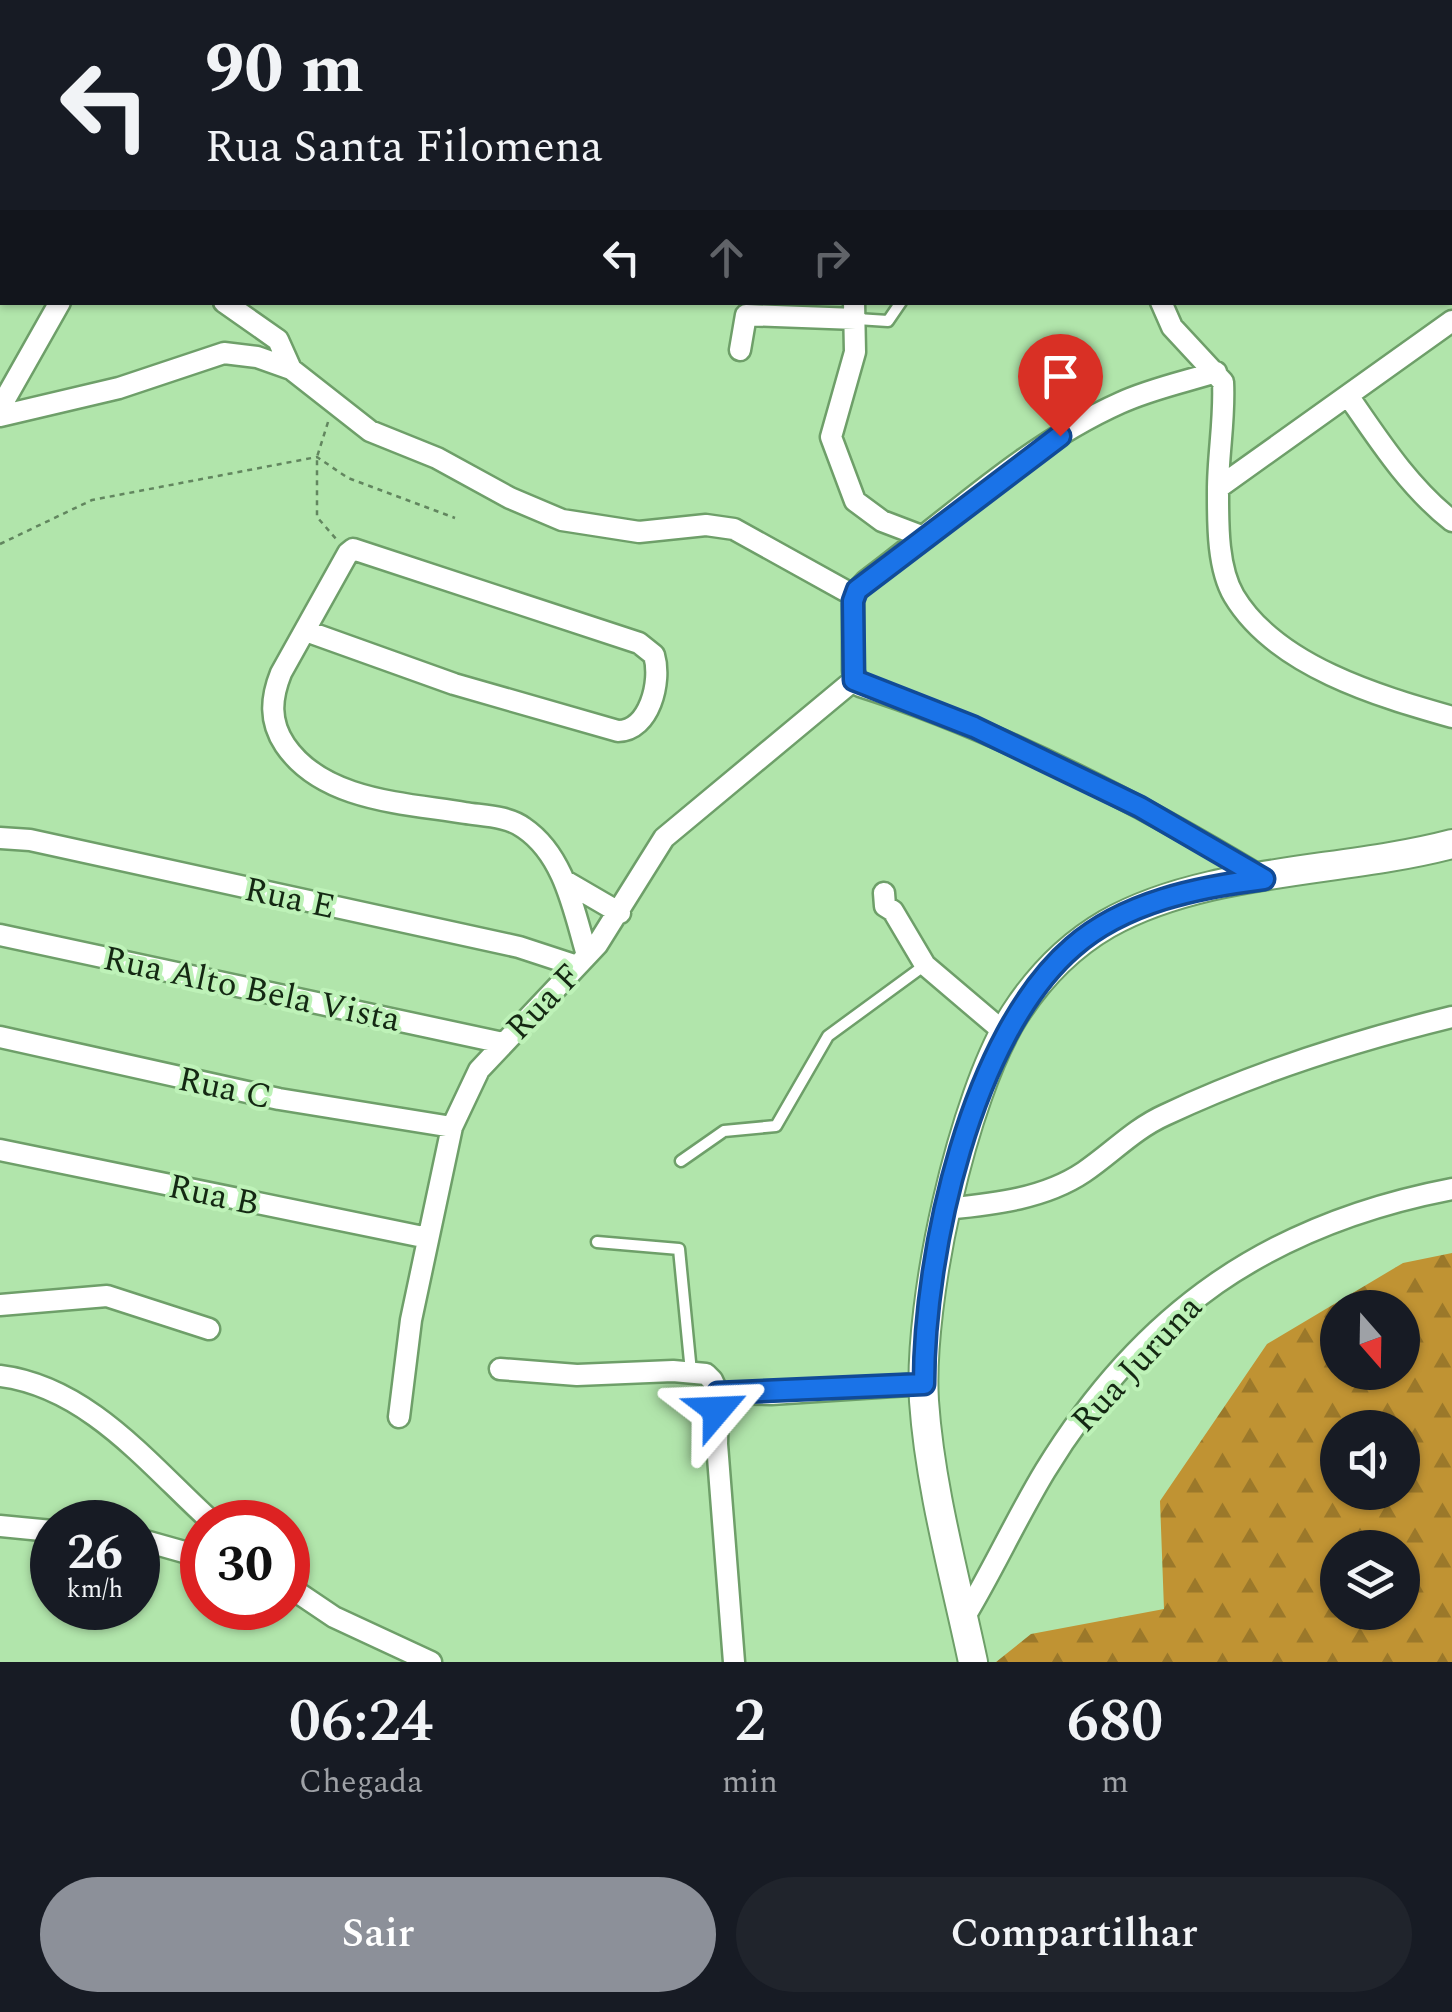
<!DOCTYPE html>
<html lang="pt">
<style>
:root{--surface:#171b24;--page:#20242c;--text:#f1f3f6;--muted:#9ea1a6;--accent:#8c9099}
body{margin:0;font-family:Spectral,serif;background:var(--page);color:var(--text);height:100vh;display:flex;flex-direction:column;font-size:38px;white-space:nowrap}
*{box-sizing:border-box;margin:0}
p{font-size:32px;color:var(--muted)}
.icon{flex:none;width:55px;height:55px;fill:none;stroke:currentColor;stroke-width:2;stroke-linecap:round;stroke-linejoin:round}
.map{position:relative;height:1662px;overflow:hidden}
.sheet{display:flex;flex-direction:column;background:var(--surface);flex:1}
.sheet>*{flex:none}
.top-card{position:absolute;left:0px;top:0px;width:1452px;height:305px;box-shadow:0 2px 8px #0004;background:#171b24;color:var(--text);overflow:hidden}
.needle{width:65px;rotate:160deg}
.buttons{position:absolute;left:1320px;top:1290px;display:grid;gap:20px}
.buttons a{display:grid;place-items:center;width:100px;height:100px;border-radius:50%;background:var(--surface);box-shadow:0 2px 8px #0004;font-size:50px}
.speed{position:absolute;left:30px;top:1500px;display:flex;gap:20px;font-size:50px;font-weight:700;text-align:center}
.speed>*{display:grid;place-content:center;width:130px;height:130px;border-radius:50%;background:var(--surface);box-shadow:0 2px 8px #0004;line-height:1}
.speed small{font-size:25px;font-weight:400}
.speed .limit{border:15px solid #d22;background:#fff;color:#111}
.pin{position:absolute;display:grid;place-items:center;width:85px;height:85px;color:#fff;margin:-102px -42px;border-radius:50% 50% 50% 0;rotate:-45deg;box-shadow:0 0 10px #0007}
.pin .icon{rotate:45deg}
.me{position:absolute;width:110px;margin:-55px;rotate:64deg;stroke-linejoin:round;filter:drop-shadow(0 0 8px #0008)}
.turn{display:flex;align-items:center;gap:35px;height:210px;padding:0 40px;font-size:45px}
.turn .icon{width:130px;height:130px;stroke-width:2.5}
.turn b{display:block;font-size:70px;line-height:85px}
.lanes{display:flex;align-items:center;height:95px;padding:0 40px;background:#0003;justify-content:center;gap:50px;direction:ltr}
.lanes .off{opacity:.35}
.eta{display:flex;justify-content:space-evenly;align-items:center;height:170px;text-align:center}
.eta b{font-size:60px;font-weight:600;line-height:70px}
.primary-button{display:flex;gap:20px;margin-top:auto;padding:20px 40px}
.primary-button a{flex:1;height:115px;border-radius:60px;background:var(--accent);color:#fff;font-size:40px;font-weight:600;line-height:115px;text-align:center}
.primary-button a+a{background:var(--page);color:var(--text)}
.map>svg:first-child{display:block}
</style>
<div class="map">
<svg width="1452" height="1662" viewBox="0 0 1452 1662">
<defs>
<pattern id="forest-firs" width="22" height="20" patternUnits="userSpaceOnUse" patternTransform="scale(2.5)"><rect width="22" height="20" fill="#c09333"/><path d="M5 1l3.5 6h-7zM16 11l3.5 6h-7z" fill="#9b782a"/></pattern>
</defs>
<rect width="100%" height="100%" fill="#b1e5ab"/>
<!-- forest -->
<path fill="url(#forest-firs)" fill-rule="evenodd" d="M1452 1253V1662H996L1031 1634 1164 1609 1160 1501 1267 1344 1403 1263ZM1338 1308H1402V1372H1338ZM1338 1428H1402V1492H1338ZM1338 1548H1402V1612H1338Z"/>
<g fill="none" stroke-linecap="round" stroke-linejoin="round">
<!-- service casing -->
<g stroke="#6e9f69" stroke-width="15">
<path id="service" d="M857 319 888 321 901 302
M681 1161 724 1131 776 1126 828 1036 925 965
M597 1242 679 1249 691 1372"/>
</g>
<!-- minor casing -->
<g stroke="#6e9f69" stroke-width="25">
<path id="minor" d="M1098 0 1102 2
M1450 127 1452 128
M0 192 2 190
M224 302 278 340 291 369
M854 302 855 352 831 437 855 501 882 521 924 537
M1161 302 1172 327 1223 382C1225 418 1218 454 1218 490 1218 522 1217 567 1234 596 1276 666 1378 696 1452 717
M740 350 746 315 856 319
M1216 372C1184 382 1150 389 1120 403 1026 445 948 520 866 581L853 595V671L860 686C1001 731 1136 801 1263 878
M1349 397C1380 442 1409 487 1452 521
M0 408 60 302
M0 416 119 388 224 353 257 357 291 369 370 431 437 458 510 498 562 520 639 532 706 525 734 529 853 595
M1218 488 1452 321
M306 631 454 684 618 731C649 731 662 682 654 655L639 643 353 549 348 553 281 673C271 698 269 721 285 745 323 801 405 803 465 813 484 816 508 816 524 828 565 856 574 912 587 955
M0 838 30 840 519 947 577 966
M565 881 620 913
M884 893 885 906 893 911 925 965 1005 1033
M0 935 503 1043
M0 1037 279 1099 452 1127
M0 1150 428 1238
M946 1209C993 1204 1044 1199 1084 1172 1112 1153 1134 1129 1165 1115 1256 1072 1354 1041 1452 1017
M0 1305 107 1296 209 1329
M500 1369 577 1375 673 1371 706 1374 712 1380 718 1393 717 1444 734 1662
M0 1376C89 1387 150 1466 212 1522
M718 1393 771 1394 924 1384
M399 1417 411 1320 452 1127 479 1070 597 945 664 838 854 680
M0 1526 52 1531
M138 1539 202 1557
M288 1586 334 1617 431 1662
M964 1618C993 1570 1016 1519 1045 1471 1142 1312 1269 1224 1452 1189"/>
</g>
<!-- secondary casing -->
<g stroke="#6e9f69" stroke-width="32">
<path id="secondary" d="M973 1662C955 1577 930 1488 924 1401 918 1302 962 1097 1015 1014 1039 977 1069 946 1107 924 1206 868 1342 873 1452 844"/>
</g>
<!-- path -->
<path stroke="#62865f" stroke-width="2.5" stroke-dasharray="5 5" stroke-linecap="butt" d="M179 0V2
M156 2 158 0
M646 2 647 0
M0 8H2
M328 422 317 457V517L337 540
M0 544 92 500 317 457 348 478 455 518"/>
<!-- service -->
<use href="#service" stroke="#fff" stroke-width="10"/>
<!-- minor -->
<use href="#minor" stroke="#fff" stroke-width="20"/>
<!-- secondary -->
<use href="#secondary" stroke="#fff" stroke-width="28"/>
</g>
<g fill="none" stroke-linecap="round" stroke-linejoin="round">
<!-- route casing -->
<g stroke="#114b97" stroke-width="25">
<path id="route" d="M717 1410 718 1393 924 1384C924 1253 971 1035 1073 947 1124 902 1199 887 1264 879L1140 807 974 727 854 680 853 601 857 590 1060 436"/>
</g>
<!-- route -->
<use href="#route" stroke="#1a73e8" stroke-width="18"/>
</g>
<g text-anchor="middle" stroke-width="8" stroke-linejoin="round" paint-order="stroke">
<!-- street labels -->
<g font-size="35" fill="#142813" stroke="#bef2b8">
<text transform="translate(290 897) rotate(12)" y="12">Rua E</text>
<text transform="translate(252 988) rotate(12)" y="12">Rua Alto Bela Vista</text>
<text transform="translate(543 1001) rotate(-46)" y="12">Rua F</text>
<text transform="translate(225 1087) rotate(12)" y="12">Rua C</text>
<text transform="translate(214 1194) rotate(12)" y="12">Rua B</text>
<text transform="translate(1136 1363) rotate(-47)" y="12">Rua Juruna</text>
</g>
</g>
</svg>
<div class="buttons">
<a><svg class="needle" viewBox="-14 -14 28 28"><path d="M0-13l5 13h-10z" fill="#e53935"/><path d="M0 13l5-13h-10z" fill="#9ea1a6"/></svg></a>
<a><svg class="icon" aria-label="sound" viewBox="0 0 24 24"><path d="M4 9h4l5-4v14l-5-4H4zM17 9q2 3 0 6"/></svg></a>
<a><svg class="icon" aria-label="layers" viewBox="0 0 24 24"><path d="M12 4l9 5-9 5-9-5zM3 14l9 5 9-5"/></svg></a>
</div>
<div class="speed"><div>26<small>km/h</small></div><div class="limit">30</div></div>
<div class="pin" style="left:1060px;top:436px;background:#d93025"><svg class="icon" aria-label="arrive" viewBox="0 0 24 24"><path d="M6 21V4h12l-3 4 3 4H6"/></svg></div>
<svg class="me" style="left:717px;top:1410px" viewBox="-20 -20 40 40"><path d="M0-17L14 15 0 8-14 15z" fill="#1a73e8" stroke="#fff" stroke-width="4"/></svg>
<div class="top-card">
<div class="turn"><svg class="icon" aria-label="left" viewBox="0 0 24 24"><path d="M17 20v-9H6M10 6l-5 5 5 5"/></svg><div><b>90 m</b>Rua Santa Filomena</div></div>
<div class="lanes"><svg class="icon" aria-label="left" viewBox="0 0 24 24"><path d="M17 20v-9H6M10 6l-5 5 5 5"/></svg><svg class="icon off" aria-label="ahead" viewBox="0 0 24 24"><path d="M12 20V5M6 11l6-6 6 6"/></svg><svg class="icon off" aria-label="right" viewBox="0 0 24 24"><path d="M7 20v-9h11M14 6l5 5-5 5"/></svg></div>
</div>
</div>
<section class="sheet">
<div class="eta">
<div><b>06:24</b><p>Chegada</p></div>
<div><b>2</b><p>min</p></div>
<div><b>680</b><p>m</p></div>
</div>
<div class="primary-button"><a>Sair</a><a>Compartilhar</a></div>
</section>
